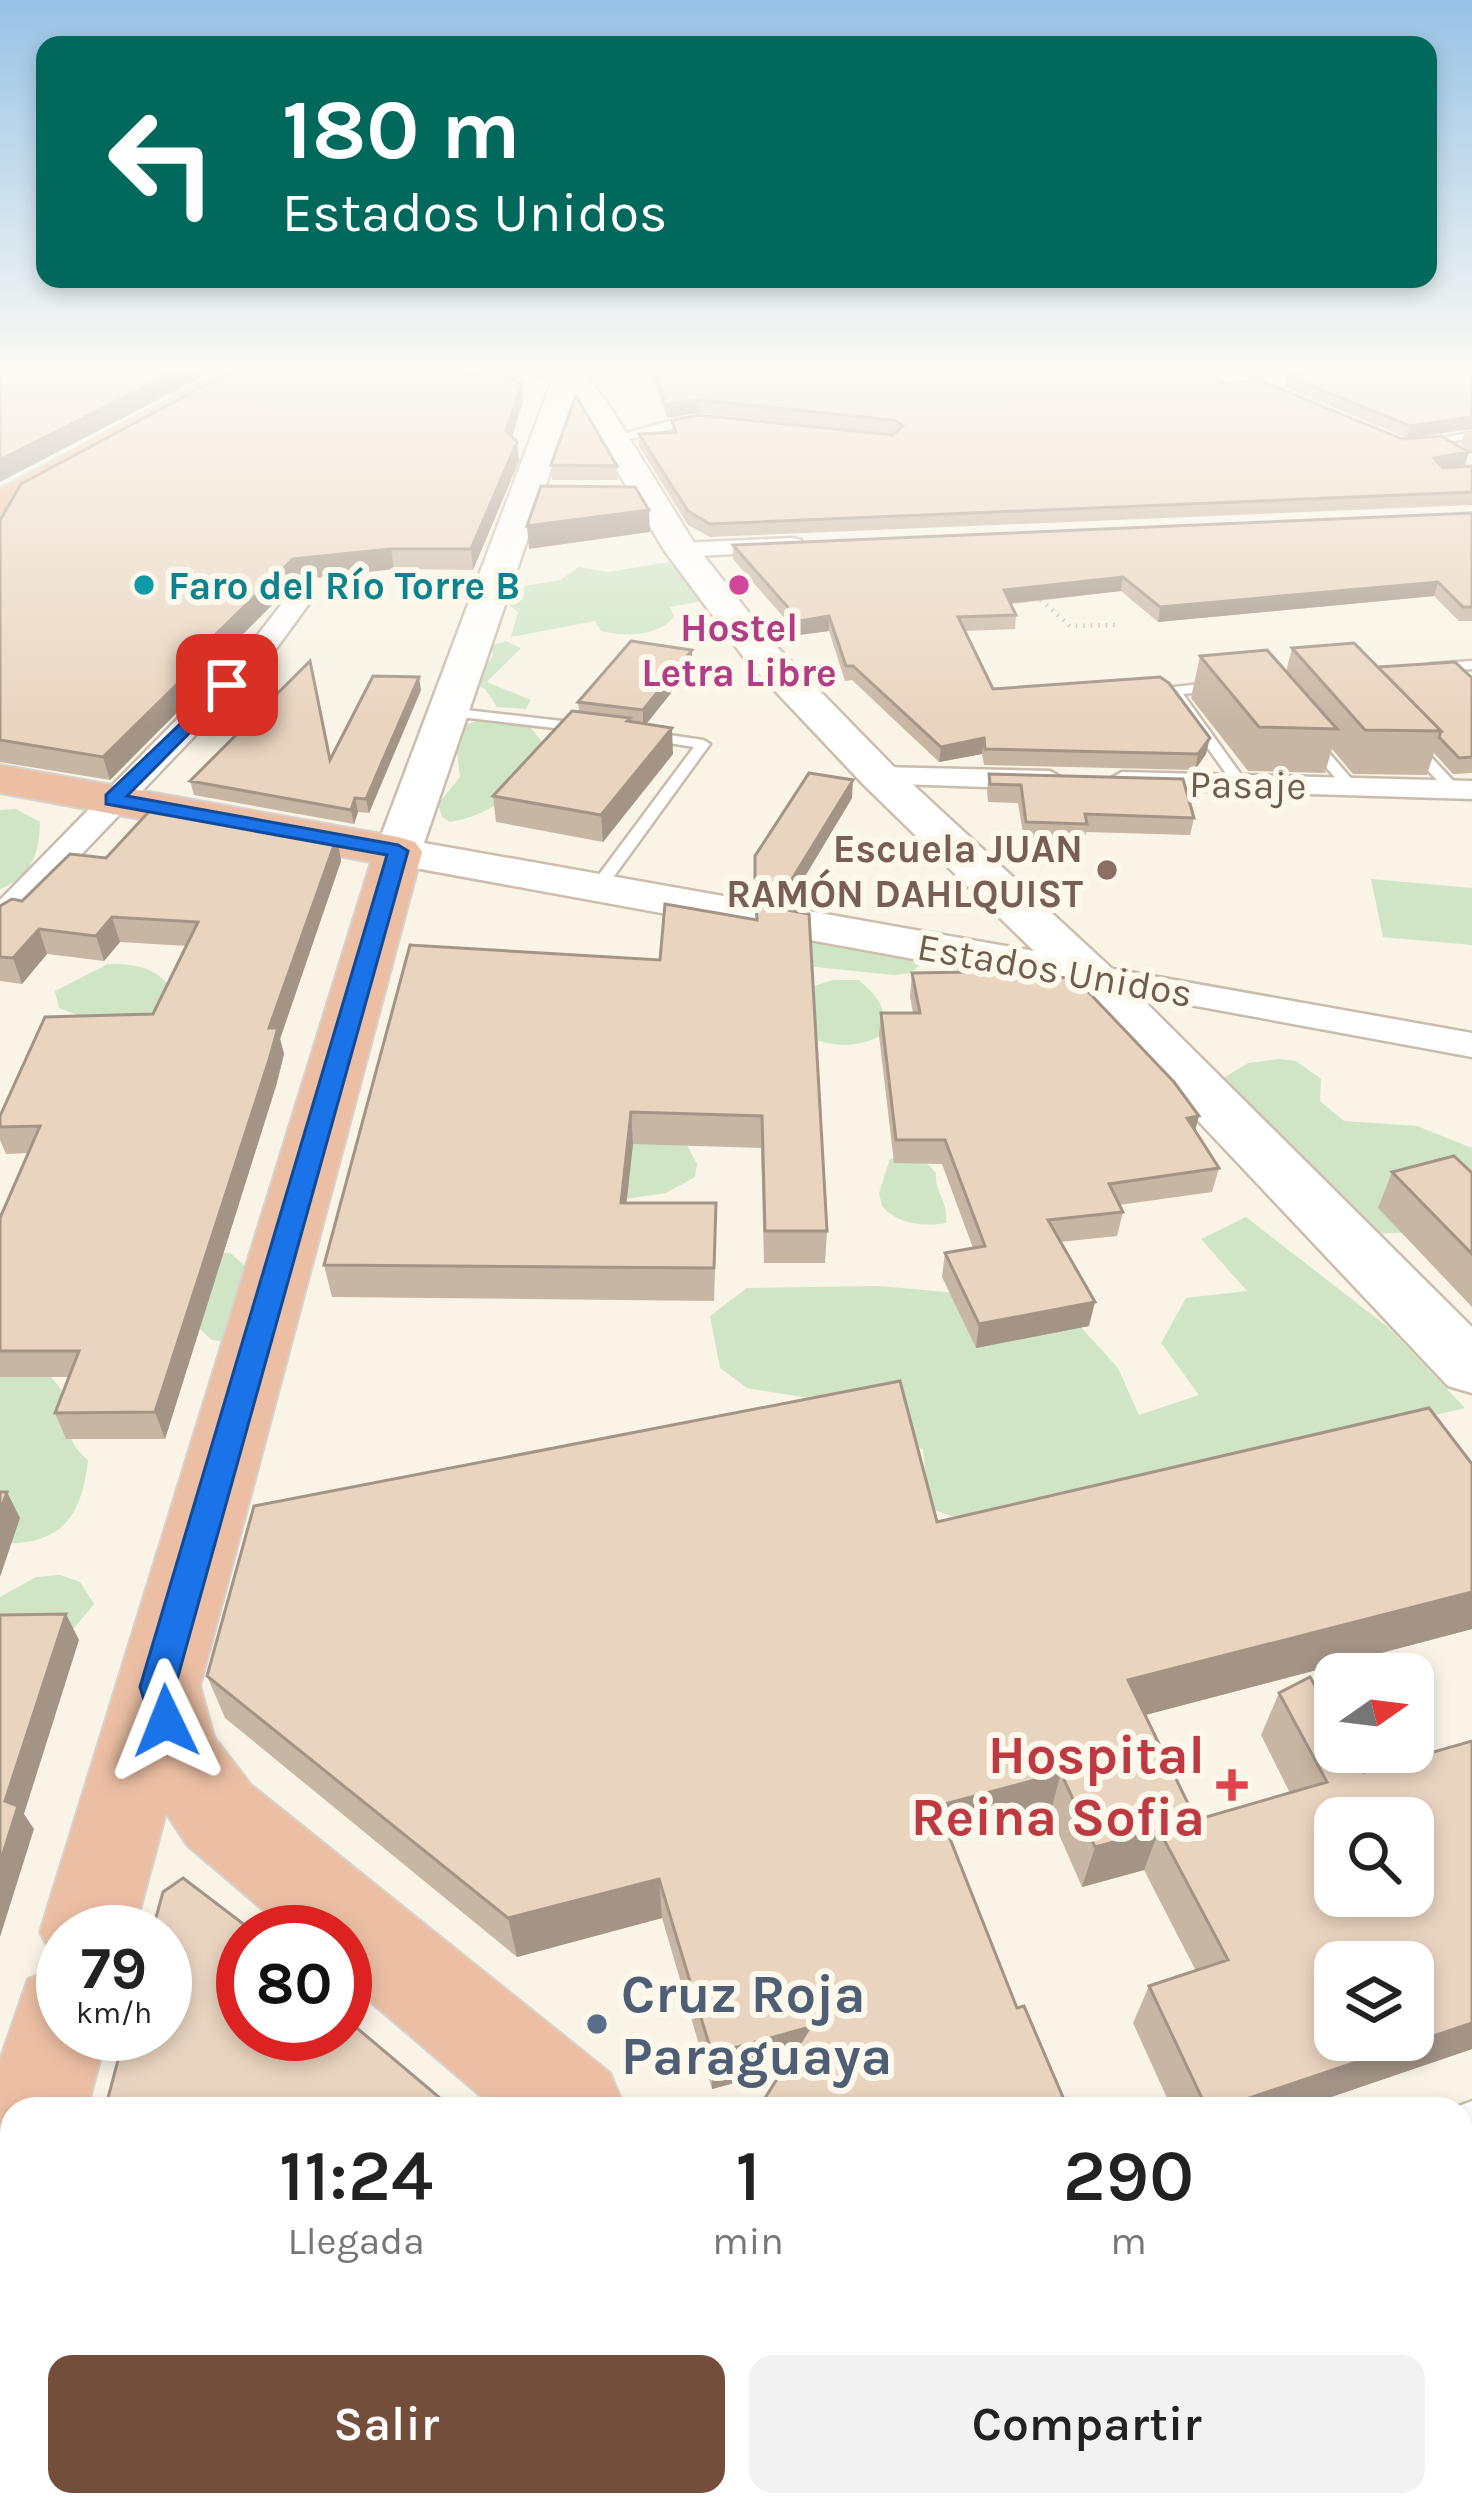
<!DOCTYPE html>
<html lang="es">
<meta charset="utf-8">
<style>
:root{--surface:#fff;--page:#f2f2f2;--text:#222;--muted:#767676;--accent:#724e3b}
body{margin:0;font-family:Karla,sans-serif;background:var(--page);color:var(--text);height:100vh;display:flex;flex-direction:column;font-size:45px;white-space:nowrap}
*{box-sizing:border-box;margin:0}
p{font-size:39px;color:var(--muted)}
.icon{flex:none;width:66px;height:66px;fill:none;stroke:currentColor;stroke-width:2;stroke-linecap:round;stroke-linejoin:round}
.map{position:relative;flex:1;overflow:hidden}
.details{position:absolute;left:0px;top:2097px;width:1473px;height:420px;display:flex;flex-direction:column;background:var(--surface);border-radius:36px 36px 0 0;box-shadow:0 6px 18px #0003}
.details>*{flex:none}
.guide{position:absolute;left:36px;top:36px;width:1401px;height:252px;border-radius:24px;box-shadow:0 6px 18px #0003;background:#00695c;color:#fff;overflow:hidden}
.needle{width:78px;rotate:76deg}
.controls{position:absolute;left:1314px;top:1653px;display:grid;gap:24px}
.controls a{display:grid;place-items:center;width:120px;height:120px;border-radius:24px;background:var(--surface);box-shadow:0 6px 18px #0003;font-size:60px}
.speed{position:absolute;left:36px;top:1905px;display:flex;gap:24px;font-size:60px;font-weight:700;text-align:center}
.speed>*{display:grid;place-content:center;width:156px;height:156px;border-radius:50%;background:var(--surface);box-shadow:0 6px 18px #0003;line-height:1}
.speed small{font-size:30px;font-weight:400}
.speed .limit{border:18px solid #d22;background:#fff;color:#111}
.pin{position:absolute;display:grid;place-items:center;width:102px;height:102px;color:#fff;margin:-51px;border-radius:24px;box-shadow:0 6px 18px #0006}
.me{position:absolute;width:132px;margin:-66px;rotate:358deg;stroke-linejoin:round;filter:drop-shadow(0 0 9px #0008)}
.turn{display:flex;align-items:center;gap:42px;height:252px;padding:0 48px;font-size:54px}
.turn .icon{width:156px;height:156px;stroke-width:2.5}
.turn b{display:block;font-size:84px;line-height:102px}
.eta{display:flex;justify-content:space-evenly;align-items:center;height:204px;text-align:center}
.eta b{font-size:72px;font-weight:600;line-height:84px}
.cta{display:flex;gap:24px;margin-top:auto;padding:24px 48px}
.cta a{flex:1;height:138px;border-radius:24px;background:var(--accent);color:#fff;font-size:48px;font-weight:600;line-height:138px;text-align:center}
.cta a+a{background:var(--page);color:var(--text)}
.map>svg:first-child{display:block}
</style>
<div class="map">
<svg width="1472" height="2517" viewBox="0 0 1472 2517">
<rect width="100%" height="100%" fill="#f9f4e6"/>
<!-- green -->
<path fill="#cfe5c6" d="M669 562 702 601 670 607 674 617C656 637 626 637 601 631L595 621 511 637 518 612 506 603 522 595 525 586 560 580 579 567 608 572Z
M506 641 521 648 487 682 531 700 526 709 497 707 485 689 467 682 473 668 485 666 493 656 491 646Z
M477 721 530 727 545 745C520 787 500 813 450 822L442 817 438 804 460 777 454 728Z
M16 809 40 822C39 854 32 877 0 889V810Z
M1371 879 1472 888V945L1383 937Z
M768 927 916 957 919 966 910 973 894 975 796 965Z
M108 964C154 963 166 976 188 1014L85 1018 59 1008 55 991Z
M833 980H859C877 996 890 1009 881 1035 858 1049 831 1047 806 1036L805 989Z
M1279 1059 1296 1061 1321 1079 1320 1101 1344 1121 1417 1126 1472 1148V1229L1375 1234 1215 1083 1248 1063Z
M428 1136 685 1141 697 1164 695 1177 666 1193 610 1201Z
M905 1153 923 1159 936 1173C934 1191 949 1203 946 1223 923 1227 897 1224 882 1206L879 1193 890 1159Z
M1246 1217 1389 1328 1465 1408 979 1526 929 1508 923 1449 840 1425 809 1398 747 1388 720 1368 710 1316 747 1288 879 1286 1058 1302 1118 1368 1139 1415 1199 1395 1161 1343 1186 1298 1247 1291 1201 1239Z
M210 1252 230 1253 253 1273 231 1343 212 1340 189 1319Z
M43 1367 69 1399C68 1426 66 1442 88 1460 82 1516 62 1546 0 1543V1374Z
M60 1575 80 1582 94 1604 62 1643 0 1645V1597L36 1577Z
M1461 2142 1472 2151V2404L1461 2399Z
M12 2408V2505H176L175 2517H0V2421Z
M700 2505H909L922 2517H716Z
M1194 2505H1431L1434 2517H1202Z"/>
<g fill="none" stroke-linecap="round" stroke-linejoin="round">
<!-- lane casing -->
<g stroke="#c9bcad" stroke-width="5">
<path id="lane" d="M701 417 704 422C677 425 631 445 608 438L678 419Z
M1472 432V438L1419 447 1414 444Z
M1472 661V669L1431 672 1424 668 1431 664Z
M1220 682 1225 683V689L1183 694 1247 783 1240 787 1235 786 1167 691 1174 687Z
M448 708 588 724 595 728 588 732 443 715V709Z
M649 732 703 740 710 744 604 890H592V884L694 747 644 739 642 736Z
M1306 738H1316L1355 783V789H1345L1306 744Z
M1407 742H1417L1459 787V793H1449L1407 748Z"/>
</g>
<!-- street casing -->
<g stroke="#c9bcad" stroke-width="5">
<path id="street" d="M792 538 801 540V550L681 557 669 550 681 543Z
M300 590 313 598 270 657 12 927 0 931V900L250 645 291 592Z
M879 767 1050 771 1066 780 1050 789 868 783 863 776 868 769Z
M1122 772 1472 781V799L1111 788 1106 781Z
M1090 965 1472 1033V1057L1077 984 1072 976 1077 968Z
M1472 2101V2171L1461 2175V2109H1451Z"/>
</g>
<!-- secondary casing -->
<g stroke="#ccbdac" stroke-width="5">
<path id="secondary" d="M555 373H583L608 404 696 546 773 643 894 767 1108 965 1472 1327V1393L1448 1386 1073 988 382 862 375 852ZM575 399 664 550 745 659 864 785 1034 951 424 843Z"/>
</g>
<!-- highway casing -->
<g stroke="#d7d2cd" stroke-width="4">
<path id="highway" d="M218 373H253L0 513V489Z
M0 765 398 837 415 842 422 852 200 1686 214 1737 251 1785 610 2073 625 2109H496L345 1980V1932H289L187 1845 166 1813 134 1932H63V2034H107L87 2109H12V2362L0 2357V2060L28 1979 58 1967 40 1932 371 862 0 793Z
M343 2505H478L482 2517H348Z
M989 2505H1117L1121 2517H994Z"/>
</g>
<!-- path-far1 -->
<path stroke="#d0baa4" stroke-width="3" stroke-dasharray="1.5 4.5" stroke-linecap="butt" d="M615 380 660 377"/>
<!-- path -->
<path stroke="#d0baa4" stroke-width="4.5" stroke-dasharray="1.5 6" stroke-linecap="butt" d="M1035 595 1070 626 1117 625"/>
<!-- lane -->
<use href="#lane" fill="#fff" fill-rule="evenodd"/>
<!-- street -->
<use href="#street" fill="#fff" fill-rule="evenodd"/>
<!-- secondary -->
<use href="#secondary" fill="#fff" fill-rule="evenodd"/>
<!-- highway -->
<use href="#highway" fill="#ecbfa4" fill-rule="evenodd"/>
</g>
<!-- wall -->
<path fill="#c8b6a4" d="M521 373H552L547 383Z
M651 373H1218L1221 383 1465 465 1454 467 1472 466V505L710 537 688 525 639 446V434L672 432V421L893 435 895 434 697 413 667 418Z
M1472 373V429L1407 438 1285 387 1287 376Z
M523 402 512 437 519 461 473 570 394 569 297 580 227 650 229 660 110 780 0 762V520Z
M1472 430V453L1461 444 1465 432Z
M551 465 617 466 618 480H552Z
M1472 513V621H1459L1434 596 1158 622 1121 591 1011 604 1016 615 1015 629 964 631 993 689 1206 754 1195 770 984 765 982 754 939 762 852 680 845 681 829 631 799 635 733 559V545Z
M1292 648 1378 667 1472 678V773L1453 774 1434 753 1427 775 1353 774 1332 749 1325 773 1248 771 1191 698 1200 656 1286 672Z
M692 650V667L646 724 673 754 603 842 496 822 493 796 579 711 578 702Z
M421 690 369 813 358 812 354 824 194 795 190 781 330 760Z
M989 774 1194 818 1190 835 1086 832 1084 841 1024 839 1018 803 988 802 987 791Z
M852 798 789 903 755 897V856Z
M337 837 341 861 280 1039 284 1054 276 1086 165 1439H66L55 1413 69 1377H0V1218L29 1153 6 1154 0 1140V1116L153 1014 187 946 120 942 104 961 47 954 22 984 0 981V906L22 901 106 858Z
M665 904 827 1231 825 1263H764L761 1148 633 1144 626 1203 716 1235 714 1301 332 1297 324 1265 660 960Z
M968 967 1195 1131 1219 1168 1212 1192 1119 1205 1123 1212 1117 1236 1060 1242 1089 1326 976 1348 942 1277 945 1253 973 1248 942 1164 894 1163 879 1035 881 1013H913L910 996 912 973 967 972Z
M1392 1172 1472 1173V1307L1378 1208Z
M1472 1464V1629L1145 1715 1196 1820 1290 1793 1261 1735 1279 1693 1472 2049 1296 2109H1172L1133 2023 1149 1986 1196 1971 1144 1870 1082 1887 1050 1814 951 1841 783 2070 712 2089 662 1918 517 1957 225 1718 207 1676 937 1522Z"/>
<!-- shaded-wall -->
<path fill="#a39486" d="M172 373H209L0 482V460Z
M522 384 523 402 508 450 506 431Z
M697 400V413L667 418 666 405Z
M1472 417V429L1407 438 1410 426Z
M517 442 519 461 473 570 471 549Z
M1469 452 1465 465 1430 470 1434 458Z
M649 510 650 532 529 549 527 526Z
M391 549 394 569 297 580 227 650 229 660 110 780 103 757 212 638 293 559Z
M1123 577 1121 591 1002 604 1004 590Z
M1438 582 1434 596 1158 622 1160 607Z
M829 616V631L799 635 800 621Z
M692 650V667L643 728V710Z
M419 677 421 690 369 813 366 799Z
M672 728 673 754 603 842 601 815Z
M984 738 982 754 939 762 941 747Z
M1210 738 1206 754 1195 770 1198 754Z
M853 780 852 798 789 903V884Z
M355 798 358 812 354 824 351 810Z
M337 837 341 861 280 1039 284 1054 276 1086 165 1439 155 1412 269 1028Z
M112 917 120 942 104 961 96 936Z
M39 929 47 954 22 984 13 958Z
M631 1112 633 1144 623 1235 621 1203Z
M1199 1116 1193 1139 1187 1118Z
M1095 1302 1089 1326 976 1348 979 1324Z
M7 1492 20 1518 0 1577V1512Z
M1472 1592V1629L1115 1723 1128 1680Z
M66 1614 79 1640 24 1814 34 1829 0 1937V1863L5 1801Z
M1061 1773 1050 1814 930 1846 937 1806Z
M1159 1830 1144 1870 1082 1887 1095 1847Z
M659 1879 662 1918 517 1957 508 1918Z
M1472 2023V2049L1296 2109H1217Z
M810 2027 807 2063 712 2089V2054Z"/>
<!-- building -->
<path fill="#e9d4bf" stroke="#a39486" stroke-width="3" fill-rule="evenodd" d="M0 373H172L0 460Z
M228 373H460L510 378 522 384 506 431 517 442 471 549H391L293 559 212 638H224L103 757 0 740V520L21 484Z
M655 373H1218L1221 383 1259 380 1402 439 1441 436 1469 452 1434 458 1443 468 1472 466V492L710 524 688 511 639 434 676 432 672 421 697 415 893 435 903 426 894 420 697 400 666 405Z
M1303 373H1472V417L1410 426 1287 376Z
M576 395V396L617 466 551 465Z
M541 486 635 487 649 510 527 526Z
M1472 513V607H1463L1438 582 1160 607 1123 577 1004 590 1016 615 958 617 993 689 1160 677 1169 683 1210 738 1198 754 985 749 984 738 941 747 853 666H846L829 616 800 621 733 545Z
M631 641 692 650 643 710 578 702Z
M1354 643 1441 731 1365 730 1292 648Z
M1267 650 1337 729 1259 727 1200 656Z
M310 661 330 760 373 676 419 677 366 799 355 798 351 810 190 781Z
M1455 662 1472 678V757L1459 758 1439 737 1441 731 1378 667Z
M572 711 630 718 627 721 672 728 601 815 493 796Z
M809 773 853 780 789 884 755 878V856Z
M989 774 1183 779 1194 818 1085 814 1087 824 1026 822 1021 785 990 784Z
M156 804 337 837 269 1028H278L269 1060 155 1412 55 1413 79 1351H0V1218L40 1126 0 1127V1116L45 1017 153 1014 198 922 112 917 96 936 39 929 13 958 0 957V906L12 899 22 901 70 854 106 858Z
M665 904 757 920 756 904 809 914 827 1231H765L762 1116 631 1112 621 1203H716L714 1268 324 1265 410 945 660 960Z
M968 967 1076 979 1174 1082 1199 1116 1187 1118 1219 1168 1109 1184 1123 1212 1048 1220 1095 1302 979 1324 945 1253 985 1246 945 1140H896L881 1013H920L912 973 970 972Z
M1454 1156 1472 1173V1254L1392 1172Z
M900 1381 937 1522 1429 1408 1472 1464V1592L1128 1680 1196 1820 1327 1782 1279 1693 1310 1677 1335 1721V1752H1353L1364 1772 1472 1741V2023L1217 2109H1207L1149 1986 1228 1960 1159 1830 1095 1847 1061 1773 937 1806 1017 2008 1024 2006 1068 2109H758L810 2027 712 2054 659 1879 508 1918 207 1676 254 1506ZM1335 1818H1413V1896H1335ZM1335 1962H1413V2040H1335Z
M0 1492H7L0 1512Z
M66 1614 5 1801 18 1806 0 1863V1615Z
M183 1878 254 1932H243V2034H345V2018L453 2109H105L125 2034H165V1932H152L163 1892Z
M250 2515 249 2517H183Z"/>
<!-- sky -->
<linearGradient id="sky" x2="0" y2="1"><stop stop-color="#97c2e5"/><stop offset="0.51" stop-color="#fcfaf4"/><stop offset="1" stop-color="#fcfaf4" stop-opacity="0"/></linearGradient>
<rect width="1472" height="725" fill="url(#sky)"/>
<!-- route -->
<path fill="#1a73e8" stroke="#114b97" stroke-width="3" d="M227 679 234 681V688L127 796 398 845 408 851 175 1687 184 1721 179 1732 166 1737 154 1732 140 1687 387 855 106 804V795Z"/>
<!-- markers -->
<circle fill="#0f9aa8" stroke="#fcf8eb" stroke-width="4.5" cx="144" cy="585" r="12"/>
<circle fill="#d1479c" stroke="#fcf8eb" stroke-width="4.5" cx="739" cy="585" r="12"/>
<circle fill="#8d6e63" stroke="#fcf8eb" stroke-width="4.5" cx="1107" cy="870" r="12"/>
<path fill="#e0444e" stroke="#fcf8eb" stroke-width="4.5" d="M1226 1767h12v12h12v12h-12v12h-12v-12h-12v-12h12z"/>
<circle fill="#5c6f8a" stroke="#fcf8eb" stroke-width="4.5" cx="597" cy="2024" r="12"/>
<g text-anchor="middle" stroke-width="12" stroke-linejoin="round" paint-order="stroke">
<!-- far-culture labels -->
<g font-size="39" font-weight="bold" fill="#0d838f" stroke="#fcf8eb" text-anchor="start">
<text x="168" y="599">Faro del Río Torre B</text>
</g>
<!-- far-hotel labels -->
<g font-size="39" font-weight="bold" fill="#b23c85" stroke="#fcf8eb">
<text x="739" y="641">Hostel<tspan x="739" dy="45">Letra Libre</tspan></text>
</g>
<!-- far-street labels -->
<g font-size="39" fill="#6f5d4e" stroke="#fcf8eb">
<text transform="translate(1248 784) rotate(1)" y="14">Pasaje</text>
<text transform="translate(1055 969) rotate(10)" y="14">Estados Unidos</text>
</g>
<!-- far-education labels -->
<g font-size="39" font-weight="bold" fill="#785e54" stroke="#fcf8eb" text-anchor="end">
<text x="1083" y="862">Escuela JUAN<tspan x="1083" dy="45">RAMÓN DAHLQUIST</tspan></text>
</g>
<!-- near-health labels -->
<g font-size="54" font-weight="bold" fill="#be3a42" stroke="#fcf8eb" text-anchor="end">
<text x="1205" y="1773">Hospital<tspan x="1205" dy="62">Reina Sofia</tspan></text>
</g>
<!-- near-service labels -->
<g font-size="54" font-weight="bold" fill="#4e5e75" stroke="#fcf8eb" text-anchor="start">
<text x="621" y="2012">Cruz Roja<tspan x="621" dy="62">Paraguaya</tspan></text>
</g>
</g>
</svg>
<div class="controls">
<a><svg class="needle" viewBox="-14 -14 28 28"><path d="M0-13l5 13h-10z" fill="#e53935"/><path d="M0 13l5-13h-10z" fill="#767676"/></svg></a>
<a><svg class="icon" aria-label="search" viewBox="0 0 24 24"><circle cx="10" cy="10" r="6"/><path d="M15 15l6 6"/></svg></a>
<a><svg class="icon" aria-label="layers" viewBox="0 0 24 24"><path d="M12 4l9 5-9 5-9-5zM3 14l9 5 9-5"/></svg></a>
</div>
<div class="speed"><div>79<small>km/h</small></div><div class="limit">80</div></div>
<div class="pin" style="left:227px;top:685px;background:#d93025"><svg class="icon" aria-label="arrive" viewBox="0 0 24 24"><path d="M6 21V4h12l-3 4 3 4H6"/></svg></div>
<svg class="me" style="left:166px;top:1721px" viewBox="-20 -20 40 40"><path d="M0-17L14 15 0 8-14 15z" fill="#1a73e8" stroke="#fff" stroke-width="4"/></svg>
<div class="guide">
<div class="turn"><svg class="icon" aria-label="left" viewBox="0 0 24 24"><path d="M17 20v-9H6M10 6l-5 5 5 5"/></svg><div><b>180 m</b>Estados Unidos</div></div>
</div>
<section class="details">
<div class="eta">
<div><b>11:24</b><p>Llegada</p></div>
<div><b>1</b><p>min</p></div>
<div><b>290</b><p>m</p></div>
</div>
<div class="cta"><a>Salir</a><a>Compartir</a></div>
</section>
</div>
